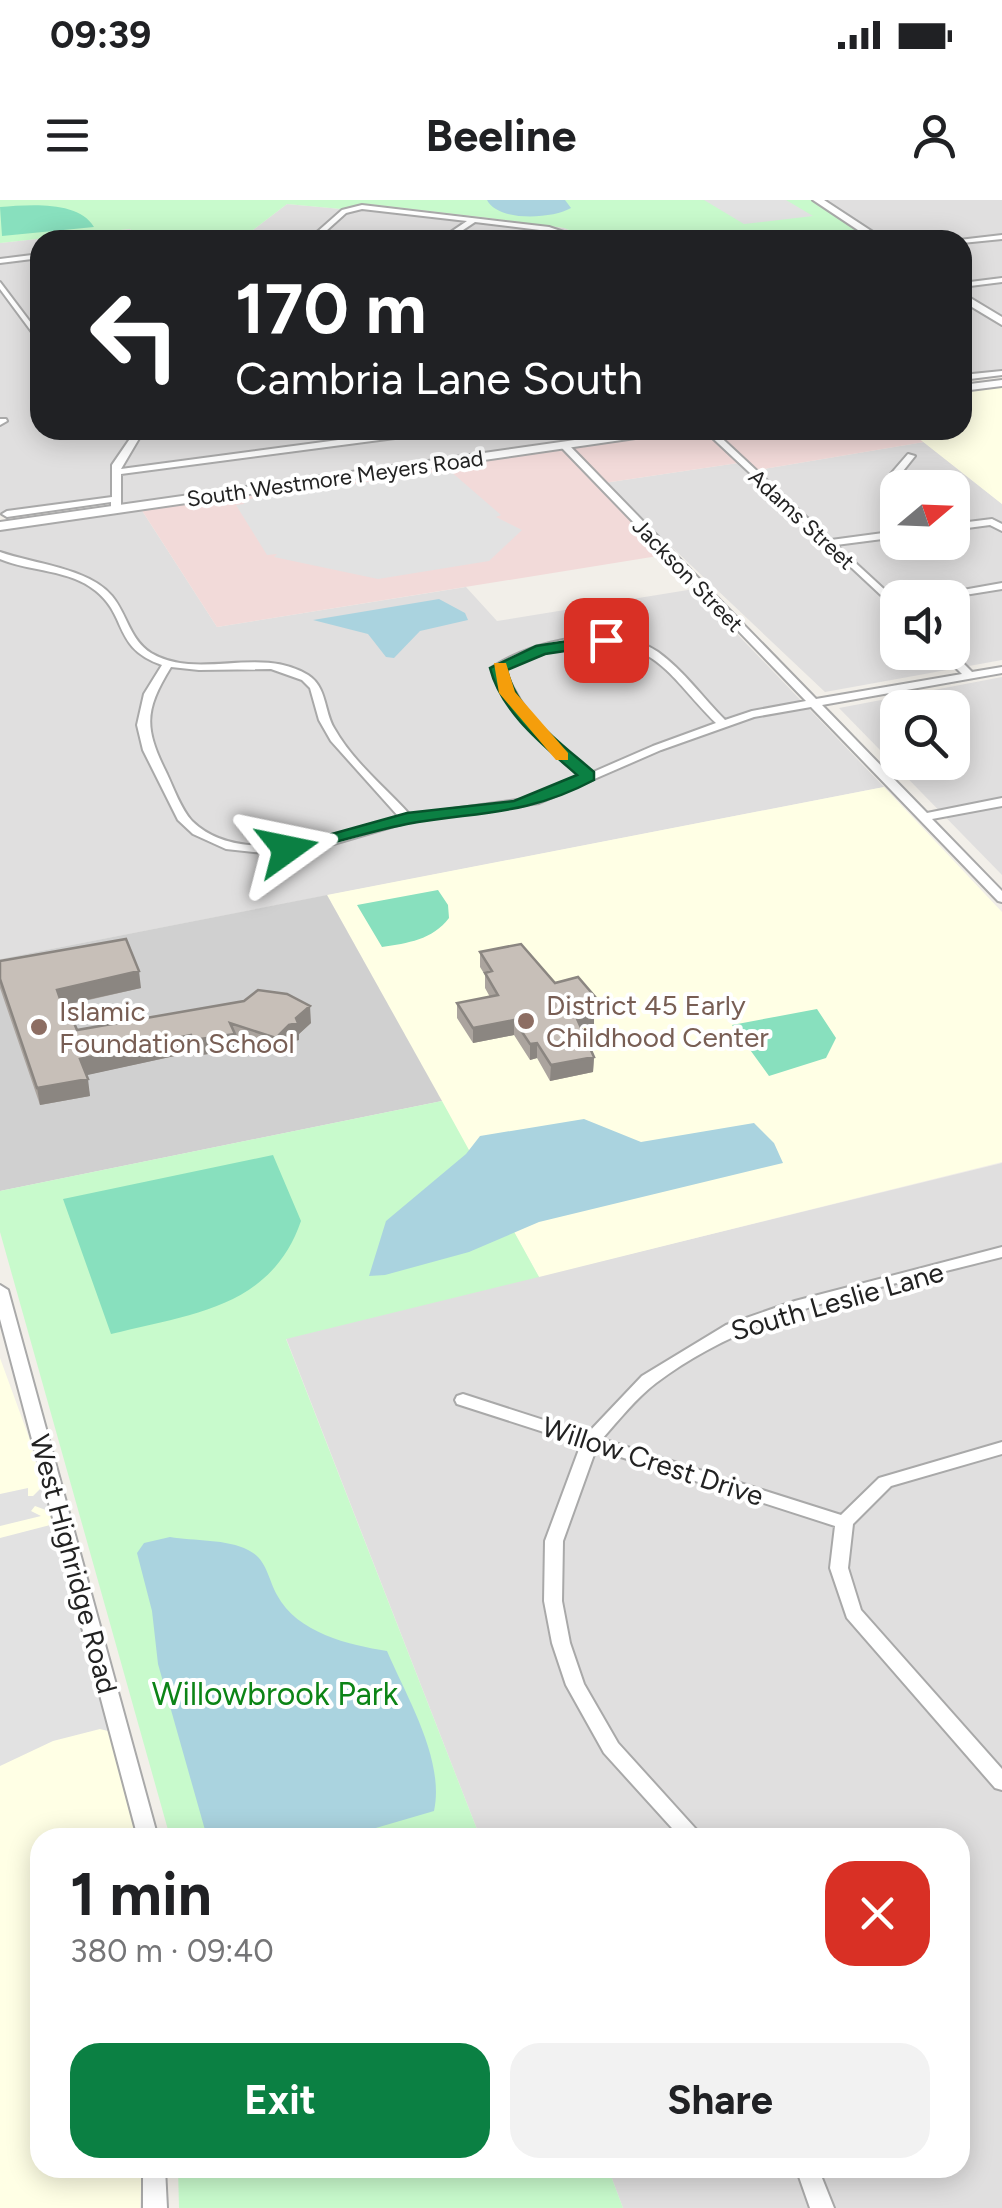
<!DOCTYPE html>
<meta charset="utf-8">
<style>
:root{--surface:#fff;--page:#f2f2f2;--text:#202124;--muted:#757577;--accent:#0b8043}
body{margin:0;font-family:Figtree,sans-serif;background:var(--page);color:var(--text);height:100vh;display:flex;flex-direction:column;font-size:38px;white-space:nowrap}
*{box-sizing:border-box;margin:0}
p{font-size:32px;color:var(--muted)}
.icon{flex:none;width:55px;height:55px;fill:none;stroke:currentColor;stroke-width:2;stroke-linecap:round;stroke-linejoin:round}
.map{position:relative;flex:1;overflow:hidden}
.sheet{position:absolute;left:30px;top:1628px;width:940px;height:350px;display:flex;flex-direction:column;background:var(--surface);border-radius:30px;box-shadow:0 5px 25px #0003}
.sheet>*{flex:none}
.banner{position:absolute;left:30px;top:30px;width:942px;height:210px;border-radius:30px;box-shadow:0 5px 25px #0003;background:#202124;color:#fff;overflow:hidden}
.needle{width:65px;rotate:71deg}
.fabs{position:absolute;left:880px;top:270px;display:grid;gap:20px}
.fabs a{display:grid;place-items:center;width:90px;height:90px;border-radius:20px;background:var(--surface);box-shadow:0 5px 25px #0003;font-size:50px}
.pin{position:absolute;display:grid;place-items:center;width:85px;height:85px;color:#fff;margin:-42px;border-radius:20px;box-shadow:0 5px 15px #0006}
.me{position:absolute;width:110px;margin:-55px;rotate:78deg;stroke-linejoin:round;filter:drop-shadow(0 0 8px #0008)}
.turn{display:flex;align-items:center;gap:35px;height:210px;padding:0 40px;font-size:45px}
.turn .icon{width:130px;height:130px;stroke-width:2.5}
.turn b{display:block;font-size:70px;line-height:85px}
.round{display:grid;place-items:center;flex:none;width:105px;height:105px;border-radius:30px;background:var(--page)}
.head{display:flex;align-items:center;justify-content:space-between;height:170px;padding:0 40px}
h1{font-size:60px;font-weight:700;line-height:75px}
.primary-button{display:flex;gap:20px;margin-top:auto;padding:20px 40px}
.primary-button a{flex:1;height:115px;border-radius:30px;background:var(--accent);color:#fff;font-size:40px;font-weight:700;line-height:115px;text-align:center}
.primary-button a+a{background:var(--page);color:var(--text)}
.status{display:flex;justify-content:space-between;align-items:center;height:70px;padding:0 50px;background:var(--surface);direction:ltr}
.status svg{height:28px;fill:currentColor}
header{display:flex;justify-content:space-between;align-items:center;height:130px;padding:0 40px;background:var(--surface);font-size:45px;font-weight:700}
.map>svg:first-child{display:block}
</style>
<div class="status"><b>09:39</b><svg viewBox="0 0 49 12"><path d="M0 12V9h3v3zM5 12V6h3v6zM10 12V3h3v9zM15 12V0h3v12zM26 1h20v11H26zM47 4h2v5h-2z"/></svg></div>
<header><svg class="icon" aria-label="menu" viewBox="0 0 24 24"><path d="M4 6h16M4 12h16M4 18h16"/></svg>Beeline<svg class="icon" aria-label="person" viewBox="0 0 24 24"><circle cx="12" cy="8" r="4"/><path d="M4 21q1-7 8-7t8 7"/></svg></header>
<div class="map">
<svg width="1002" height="2008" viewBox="0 0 1002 2008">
<rect width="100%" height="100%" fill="#f2efe9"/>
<!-- residential -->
<path fill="#e0dfdf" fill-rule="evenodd" d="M820 0H1002V118L963 92 962 40H887Z
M287 4 341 9 368 4 489 18 564 28 594 40H240Z
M130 29 140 40H40V230H584L553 235 560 242 123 306 122 296 0 313V43Z
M962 99 1002 124V171L963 176Z
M924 242 1002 304V460L825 492 604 283 738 263 751 271ZM898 288H952V342H898ZM898 398H952V452H898Z
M141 309 217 427 466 387 497 421 694 389 884 587 0 759V330Z
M1002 477V675L839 508ZM898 508H952V562H898Z
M1002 963V2008H623L608 1968H960V1638L480 1637 286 1138Z"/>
<!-- commercial -->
<path fill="#f2dad9" d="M703 230 738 263 604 283 569 247Z
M713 230H908L924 242 751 271Z
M562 248 664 355 217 427 141 309Z"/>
<!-- education -->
<path fill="#ffffe5" d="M1002 185V304L908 230H962L963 191Z
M884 587 1002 712V962L539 1077 327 695Z
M0 1158 35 1254 139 1637 40 1638V1968H142L140 2008H0Z"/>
<!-- religious -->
<path fill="#d0d0d0" d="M327 695 442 901 0 991V759Z"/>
<!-- park -->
<path fill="#c8facc" d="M0 0H812L875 40H594L564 28 489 18 368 4 341 9 287 4 240 40H140L130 29 0 43Z
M442 901 539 1077 286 1139 480 1637H170L0 1032V991Z
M178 1968H608L623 2008H179Z"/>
<!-- pitch -->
<path fill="#88e0be" d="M0 7C28 5 78 0 94 27L2 36Z
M438 690 448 705 449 718C432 740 408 743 382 747L357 705Z
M817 809 836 838 826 858 769 876 732 825Z
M273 955 301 1021C271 1108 191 1114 111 1134L63 999Z"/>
<!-- parking -->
<path fill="#e2e2e2" d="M704 0H786L813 16 744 24Z
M449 270 501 315 496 317 522 330 489 361 378 379 274 357 277 354 267 355 236 305 244 304 243 300Z
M45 1284 51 1312 35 1306 31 1311 41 1316 0 1326V1294L28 1288V1296H33Z
M54 1324 112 1532 100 1529 53 1541 0 1566V1338Z"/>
<!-- water -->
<path fill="#aad3df" d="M487 0H565L571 8C552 19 498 22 487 0Z
M439 399 465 413 468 420 420 431 394 458 386 457 368 434 313 420Z
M584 919 641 942 754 923 774 943 783 963 539 1022 469 1052 385 1075 369 1076 386 1021 466 954 480 936Z
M170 1337C193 1341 228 1339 248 1350 267 1359 268 1379 277 1395 297 1433 349 1445 387 1451 407 1498 445 1560 434 1611L345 1637H207L158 1464 152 1411 137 1353 144 1343Z"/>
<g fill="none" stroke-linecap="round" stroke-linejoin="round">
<!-- minor casing -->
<g stroke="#a9a9a9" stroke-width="4">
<path id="minor" d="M362 5 549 27 587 40H576L548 31 475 22 448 40H439L467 21 362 9 346 13 316 40H308L342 10Z
M84 33H90L96 40H88Z
M1002 35V39L962 43V40H959Z
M40 54V58L0 63V59Z
M1002 78V82L962 87V83Z
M0 82 40 135V143L0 89Z
M1002 171V175L962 180V175Z
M0 219H6L7 221 0 225Z
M136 230H144L121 269 413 230H437L433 233 121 274V308L116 311 111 308V302L7 317 2 314 7 311 112 297V265Z
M580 230H603L562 238 558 235Z
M704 230H713L831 340 898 331V337L836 345 898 402V411Z
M561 243H567L816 499 962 474 940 452H952L972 472 1002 467V473L822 505 927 613 1002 598V606L932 619 1002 691V702L998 701 811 507 754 517 661 550 539 603 408 622 320 648 274 654 226 649 193 634 178 620 143 550 137 525 144 494 162 465C113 448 128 417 96 391 69 369 31 372 0 359V352C34 364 89 368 112 396 127 414 130 440 151 453 199 481 259 445 308 475 327 487 324 511 334 528 353 562 385 587 410 615L532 598 582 577C543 546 510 514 493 467 532 440 616 422 658 452 684 471 703 498 725 520L752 511 806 501 561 247ZM594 442C659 443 674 482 716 523L653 546 591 573C554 543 521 513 504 468L556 449ZM171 467 199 470 271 469 302 480 310 488 319 520 331 541 399 617C342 634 242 670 192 621 181 609 174 589 167 574 144 528 144 511 171 467Z
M908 254 915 256 899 276 906 288H898L889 276Z
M992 319 1002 324V331L990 325 952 330V324Z
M1002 383V389L946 398H918Z
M1002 1047V1057C884 1088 755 1108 656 1183 636 1198 619 1220 602 1239L841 1315 879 1278 1002 1242V1254L891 1286 853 1324 848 1368 861 1410 1002 1569V1590L995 1588 847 1418 830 1368 835 1326 596 1249 563 1341 562 1401 570 1443 584 1484 618 1543 704 1638H681L604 1553 566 1485 552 1443 544 1401 545 1341 581 1244 457 1204 455 1200 457 1196 463 1194 587 1234 642 1176 726 1125 795 1101Z
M0 1085 8 1090 158 1638H138L0 1119Z
M143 1968H165L167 2008H143Z
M796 1968H818L834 2008H810Z"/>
</g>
<!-- tertiary casing -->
<g stroke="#a9a9a9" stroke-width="4">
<path id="tertiary" d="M813 0H824L885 40H873Z
M962 93 1002 117V125L962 101Z
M1002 180V186L962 191V185Z
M645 230H676L670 233 0 330V322Z"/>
</g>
<!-- minor -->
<use href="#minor" fill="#fff" fill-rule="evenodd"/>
<!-- tertiary -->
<use href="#tertiary" fill="#fff" fill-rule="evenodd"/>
</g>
<!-- wall -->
<path fill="#aba49e" d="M480 752 597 799 596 814 594 815V824L580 826 594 857 593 872 550 881 537 858 530 860 514 835 473 843 457 818V803L490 797 485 788V775L480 767Z
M0 761 141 788 63 806 67 819 77 830 244 801 311 823 299 834V840L290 842 277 855 236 841 237 850 194 856 193 852 86 875 90 896 40 905 0 788Z"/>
<!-- shaded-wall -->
<path fill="#8b8681" d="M139 771 141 788 59 806 57 790Z
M597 799 596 814 594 815V824L574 827V812L590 800Z
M310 806 311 823 299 834V840L290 842 277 855 276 838Z
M514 820V835L473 843V828Z
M235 834 237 850 194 856 193 840Z
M191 835 193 852 83 876 80 859Z
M537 843V858L530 860V844Z
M594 857 593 872 550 881 551 865Z
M88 879 90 896 40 905 37 888Z"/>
<!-- building -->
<path fill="#c7bfb8" stroke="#8b8681" stroke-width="2.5" d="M126 739 139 771 57 790 67 819 72 818 77 830 244 801 258 790 287 794 310 806 296 818 298 823 289 825 276 838 230 823 235 834 193 840 191 835 80 859 88 879 37 888 0 779V761Z
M521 744 555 783 578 777 597 799 590 800 594 809 574 812 594 857 551 865 537 843 530 844 514 820 473 828 457 803 498 795 485 773 492 771 480 752Z"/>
<!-- route -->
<path fill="#0b8043" stroke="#07532c" stroke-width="2.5" d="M606 435 612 437V444L545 454 507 470C517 513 562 544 594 572V580C526 616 480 611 407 624 367 632 327 645 287 655L278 649 407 613 514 601 577 575C543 545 501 512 490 468L536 446Z"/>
<!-- slow -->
<path fill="#f59e0b" d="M494 463H506L515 492 568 553V560H556L499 493Z"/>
<!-- markers -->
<g fill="#8d6e63" stroke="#fff" stroke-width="4">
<circle cx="526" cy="821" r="10"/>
<circle cx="39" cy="827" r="10"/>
</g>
<g text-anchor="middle" stroke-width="8" stroke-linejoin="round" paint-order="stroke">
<!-- far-street labels -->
<g font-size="22" fill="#222" stroke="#fff">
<text transform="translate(335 278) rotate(-8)" y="8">South Westmore Meyers Road</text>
<text transform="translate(802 319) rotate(43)" y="8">Adams Street</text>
<text transform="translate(688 375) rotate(46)" y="8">Jackson Street</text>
</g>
<!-- education labels -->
<g font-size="28" fill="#785e54" stroke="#fff" text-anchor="start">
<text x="546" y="815">District 45 Early<tspan x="546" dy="32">Childhood Center</tspan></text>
<text x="59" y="821">Islamic<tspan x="59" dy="32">Foundation School</tspan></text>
</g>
<!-- street labels -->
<g font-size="28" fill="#222" stroke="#fff">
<text transform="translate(837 1101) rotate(-16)" y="10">South Leslie Lane</text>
<text transform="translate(653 1261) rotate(18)" y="10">Willow Crest Drive</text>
<text transform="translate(74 1364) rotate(75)" y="10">West Highridge Road</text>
</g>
<!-- near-park labels -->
<g font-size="32" fill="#0c8416" stroke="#fff">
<text x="275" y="1505">Willowbrook Park</text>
</g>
</g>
</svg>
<div class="fabs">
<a><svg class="needle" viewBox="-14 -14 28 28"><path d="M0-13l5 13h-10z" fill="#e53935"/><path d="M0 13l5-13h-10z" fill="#757577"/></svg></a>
<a><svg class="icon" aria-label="sound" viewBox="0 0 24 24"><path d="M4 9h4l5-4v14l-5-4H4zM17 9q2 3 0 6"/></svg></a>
<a><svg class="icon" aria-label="search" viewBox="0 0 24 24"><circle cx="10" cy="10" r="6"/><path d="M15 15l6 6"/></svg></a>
</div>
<div class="pin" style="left:606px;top:440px;background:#d93025"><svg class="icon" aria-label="arrive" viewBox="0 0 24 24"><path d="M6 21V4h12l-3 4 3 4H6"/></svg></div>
<svg class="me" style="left:287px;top:649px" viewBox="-20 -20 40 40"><path d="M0-17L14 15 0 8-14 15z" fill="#0b8043" stroke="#fff" stroke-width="4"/></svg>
<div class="banner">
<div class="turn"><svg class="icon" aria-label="left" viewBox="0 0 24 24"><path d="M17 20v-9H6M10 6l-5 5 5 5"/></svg><div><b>170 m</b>Cambria Lane South</div></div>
</div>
<section class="sheet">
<div class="head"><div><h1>1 min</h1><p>380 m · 09:40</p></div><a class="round" style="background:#d93025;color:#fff"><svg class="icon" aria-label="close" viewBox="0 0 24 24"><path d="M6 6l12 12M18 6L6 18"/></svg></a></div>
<div class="primary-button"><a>Exit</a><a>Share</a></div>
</section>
</div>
